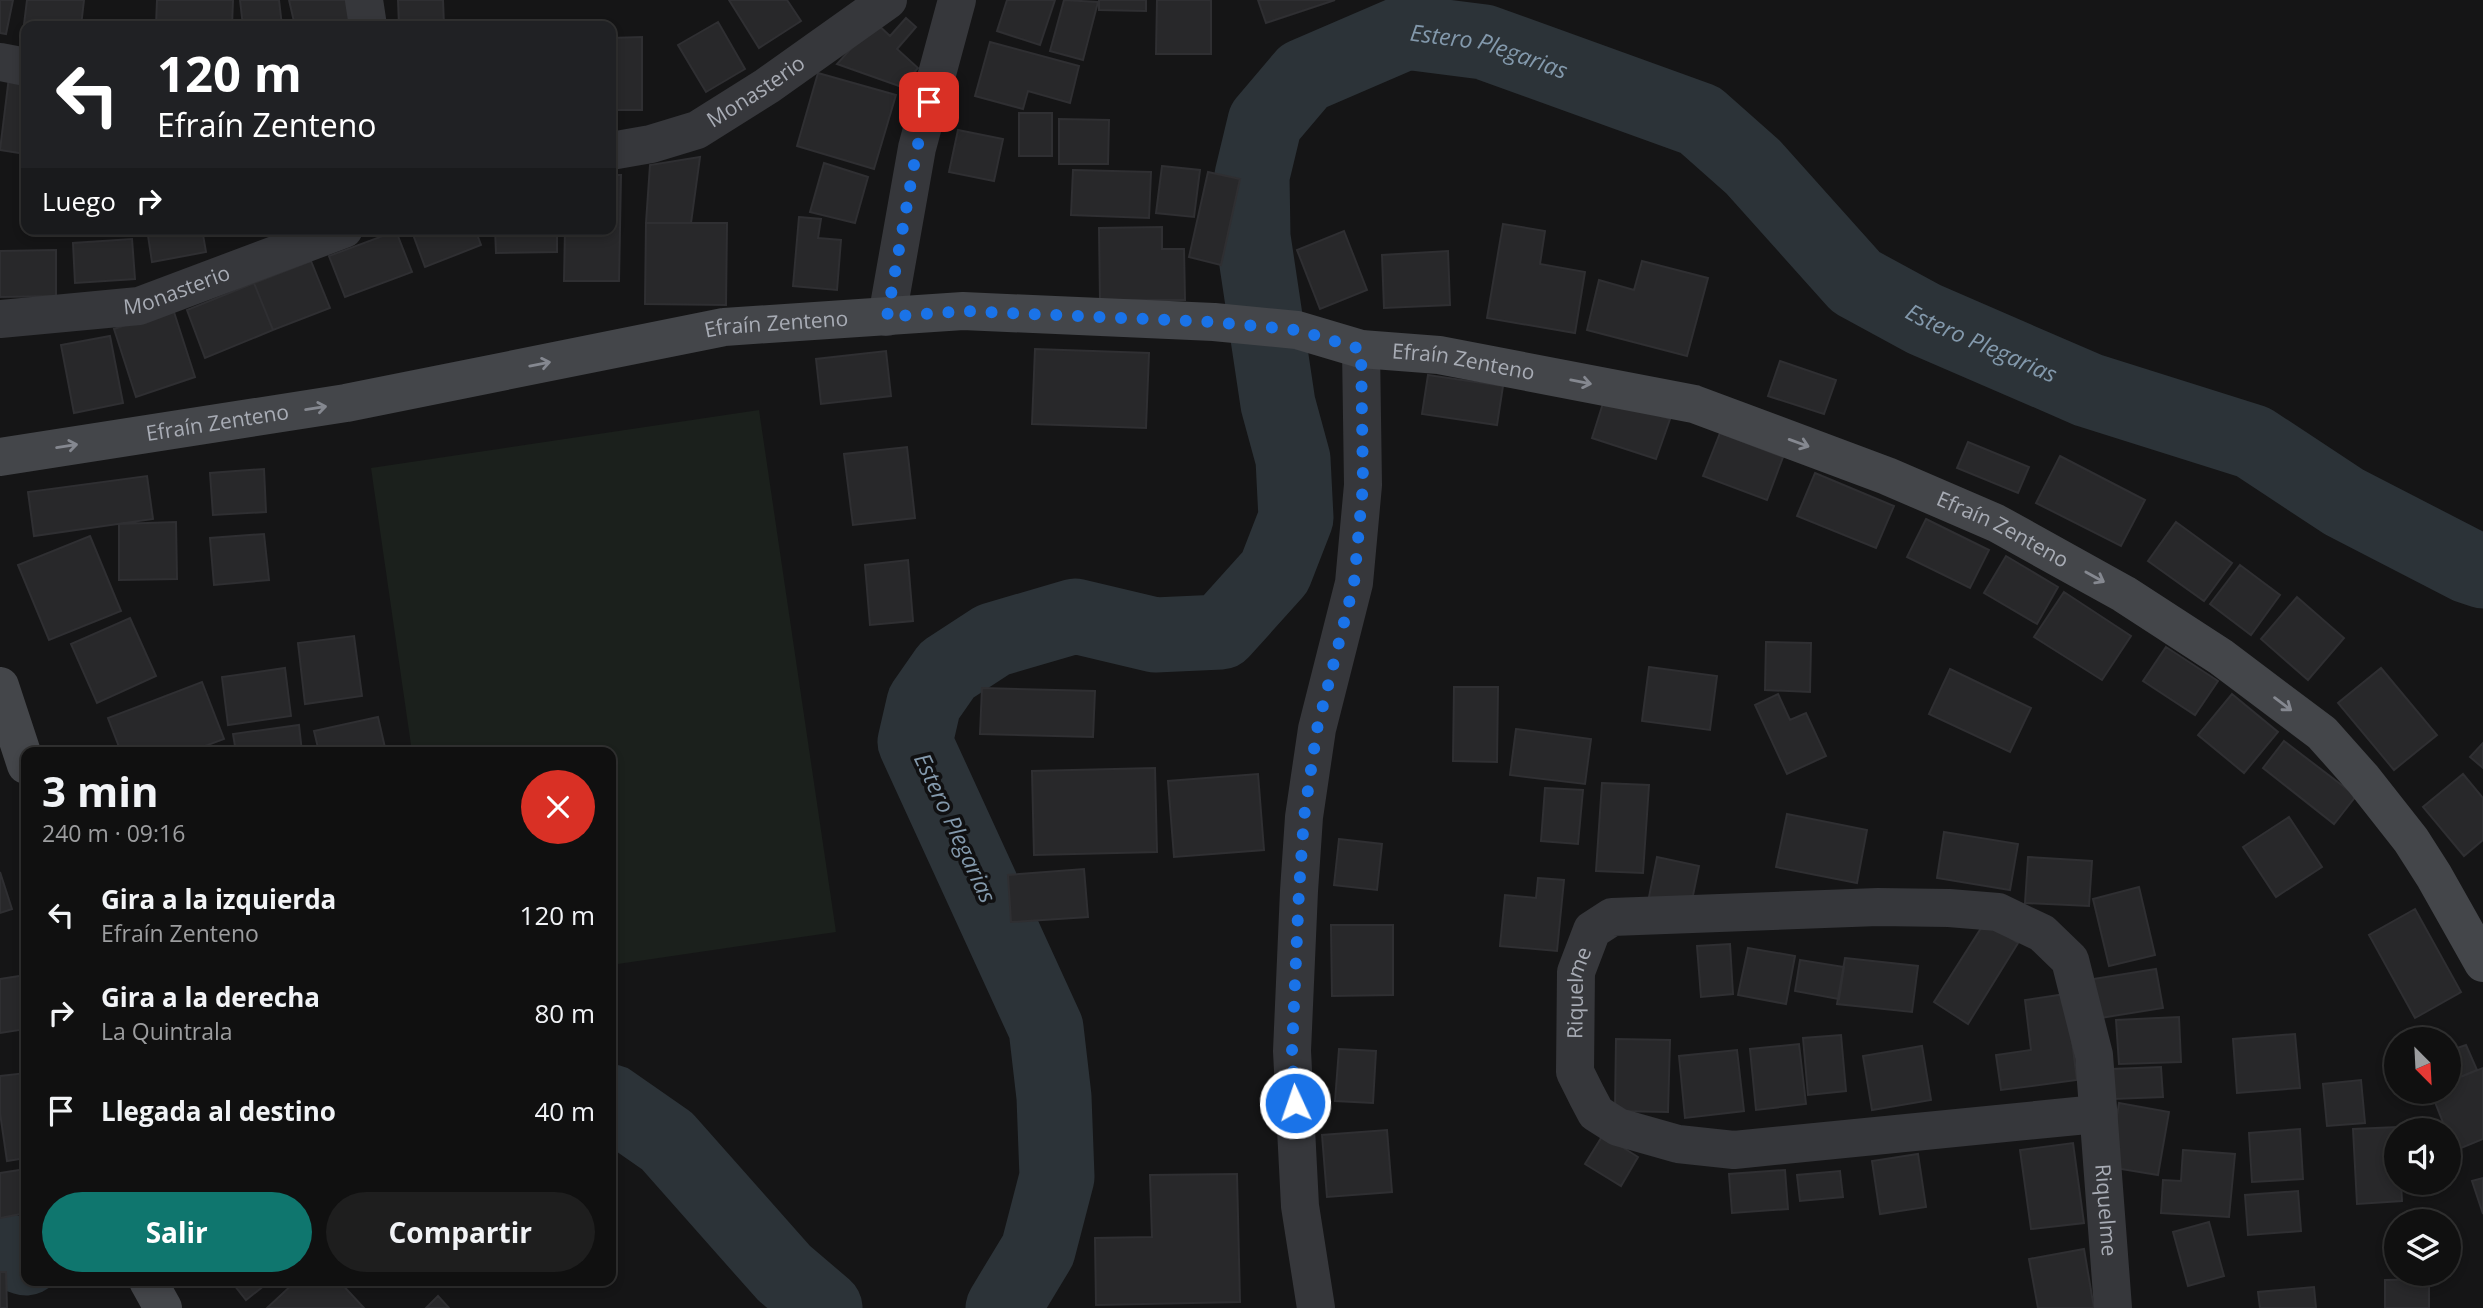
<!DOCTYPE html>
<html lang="es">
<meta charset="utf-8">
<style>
:root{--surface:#101010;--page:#1e1e1e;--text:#f1f3f6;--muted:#9c9d9f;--line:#303030;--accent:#0f766e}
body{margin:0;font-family:"Open Sans",sans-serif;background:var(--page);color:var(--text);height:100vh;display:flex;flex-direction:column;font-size:26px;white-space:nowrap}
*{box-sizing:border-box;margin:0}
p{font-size:23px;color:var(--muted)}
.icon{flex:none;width:38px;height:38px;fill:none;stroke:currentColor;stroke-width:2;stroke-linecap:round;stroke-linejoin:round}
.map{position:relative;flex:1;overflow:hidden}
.sheet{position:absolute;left:21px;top:747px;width:595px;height:539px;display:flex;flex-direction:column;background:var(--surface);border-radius:14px;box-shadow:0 4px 10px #0003,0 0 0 2px var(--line)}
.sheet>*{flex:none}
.banner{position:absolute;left:21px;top:21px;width:595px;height:214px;border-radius:14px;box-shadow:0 4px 10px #0003,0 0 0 2px var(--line);background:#202124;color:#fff;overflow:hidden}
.needle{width:46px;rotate:156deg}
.buttons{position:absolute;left:2384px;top:1027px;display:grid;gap:14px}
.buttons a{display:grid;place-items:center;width:77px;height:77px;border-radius:50%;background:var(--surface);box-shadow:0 4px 10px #0003,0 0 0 2px var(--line);font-size:35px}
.pin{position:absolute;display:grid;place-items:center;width:60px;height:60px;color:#fff;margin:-30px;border-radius:14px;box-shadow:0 4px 10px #0006}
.me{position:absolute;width:77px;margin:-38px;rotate:357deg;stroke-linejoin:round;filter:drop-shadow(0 0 5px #0008)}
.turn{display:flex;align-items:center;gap:24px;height:147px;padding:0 21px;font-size:32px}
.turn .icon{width:91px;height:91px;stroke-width:2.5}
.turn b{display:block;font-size:49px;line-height:60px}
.then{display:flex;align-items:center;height:66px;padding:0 21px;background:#0003;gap:14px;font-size:26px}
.round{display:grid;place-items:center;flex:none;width:74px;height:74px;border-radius:37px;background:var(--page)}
.head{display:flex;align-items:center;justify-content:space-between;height:119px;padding:0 21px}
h1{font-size:42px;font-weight:700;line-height:52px}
.cta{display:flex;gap:14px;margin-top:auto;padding:14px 21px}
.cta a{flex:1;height:80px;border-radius:42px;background:var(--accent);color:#fff;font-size:28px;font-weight:700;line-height:80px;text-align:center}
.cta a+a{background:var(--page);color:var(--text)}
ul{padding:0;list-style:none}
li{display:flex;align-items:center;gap:21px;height:98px;padding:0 21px}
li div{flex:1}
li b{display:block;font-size:26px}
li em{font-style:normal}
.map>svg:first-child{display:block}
</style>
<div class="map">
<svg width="2483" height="1308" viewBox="0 0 2483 1308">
<rect width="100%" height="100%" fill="#151516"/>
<!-- green -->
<path fill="#1b201c" d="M759 410 836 932 611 965V752H412L371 468Z"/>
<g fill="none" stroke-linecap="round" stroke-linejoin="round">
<!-- river -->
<g stroke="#2c3338" stroke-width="75">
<path d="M611 1102 667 1141 784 1273 825 1308"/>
<path d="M0 1249 26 1258"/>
<path id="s1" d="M1003 1308 1038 1250 1057 1177 1054 1097 1046 1028 915 742 924 703 947 670 993 640 1075 616 1155 635 1221 632 1275 572 1296 518 1293 459 1278 404 1253 237 1252 176 1265 122 1304 76 1406 32 1484 42 1700 120 1753 167 1856 282 1924 319 2088 390 2253 442 2344 502 2468 566 2483 571"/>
</g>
</g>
<!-- building -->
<path fill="#28282a" stroke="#2f2f32" stroke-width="2" d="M0 0H13L6 34 0 33Z
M27 0H84L81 26H26V41H22Z
M157 0H233L232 26H156Z
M240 0H279L282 26H243Z
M289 0H346L352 24 341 26H295Z
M398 0H443L444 26H399Z
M729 0H787L801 21 759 48Z
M1007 0H1055L1040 45 997 31Z
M1064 0 1098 2 1083 60 1050 51Z
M1099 0H1146V11L1099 10Z
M1157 0H1211V54H1156Z
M1258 0H1335L1266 23Z
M906 18 916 27 897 49 918 68 902 87 837 64 875 22 890 36Z
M718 22 745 69 706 92 678 45Z
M642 37V110H611V38Z
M990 42 1079 66 1070 103 1028 91 1023 109 975 96Z
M818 73 896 95 874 169 797 146Z
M9 77 26 80V154L0 150Z
M1019 113H1052V156H1019Z
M1059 119 1109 120 1108 164H1059Z
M958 130 1003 139 994 181 949 172Z
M700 157 691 223H646L650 165Z
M824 163 868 177 855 223 810 212Z
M1162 166 1200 170 1194 217 1156 213Z
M1073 170 1151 172 1149 218 1071 215Z
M1208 172 1240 179 1221 265 1189 257Z
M611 175H621L619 281H564L565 229H611Z
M799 217 821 219 818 238 841 240 837 290 793 286Z
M646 223H727L726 305 645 304Z
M1503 224 1545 231 1540 264 1585 272 1575 333 1487 318Z
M1162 227V249H1184L1185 300H1100L1099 228Z
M147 229H202L206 252 152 262Z
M411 229H475L481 245 425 267Z
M495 229H557V252L496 253Z
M396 231 412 272 345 297 329 256Z
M1344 231 1367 290 1320 309 1297 250Z
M132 239 135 279 75 283 73 243Z
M56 250V296L0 297V251Z
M1448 251 1450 305 1384 308 1382 255Z
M311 261 330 308 273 330 254 283Z
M1642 261 1708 278 1687 356 1587 330 1599 280 1634 290Z
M254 283 273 330 205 358 187 310Z
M173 309 195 377 136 397 114 329Z
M110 336 123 403 74 413 61 345Z
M1035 349 1149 353 1146 428 1032 424Z
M886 351 891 396 821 404 816 359Z
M1780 361 1836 380 1824 414 1768 396Z
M1428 375 1503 386 1497 425 1422 414Z
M1605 397 1670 419 1656 459 1592 438Z
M1720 433 1783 457 1767 500 1703 476Z
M1968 442 2029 467 2018 493 1957 468Z
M907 447 915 518 853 525 844 454Z
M2060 456 2145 500 2121 546 2036 503Z
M264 469 266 512 213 515 210 473Z
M1815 473 1894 506 1876 548 1797 516Z
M147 476 153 519 34 536 28 492Z
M1926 519 1989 550 1970 588 1907 557Z
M176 522 177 579 119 580V524Z
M2176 522 2232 563 2204 601 2148 561Z
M264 534 269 580 214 585 210 538Z
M90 536 121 611 49 640 18 565Z
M2006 556 2058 587 2037 624 1984 593Z
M908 560 913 621 870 625 865 565Z
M2240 565 2280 595 2251 635 2210 604Z
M2064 592 2131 636 2102 680 2034 637Z
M2297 597 2344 638 2308 680 2261 639Z
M130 618 156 676 97 703 71 644Z
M354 636 362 696 305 704 298 643Z
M1766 642 1811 643 1810 692 1765 690Z
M2166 647 2218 681 2195 715 2143 681Z
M1649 667 1717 676 1710 730 1642 721Z
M285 668 291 716 228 725 222 677Z
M2381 668 2437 735 2394 770 2338 703Z
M1950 669 2031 708 2010 752 1929 714Z
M202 682 224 739 189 752H121L108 718Z
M1454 687H1498L1497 762 1453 761Z
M982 688 1095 691 1093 737 980 734Z
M1778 694 1790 720 1806 713 1826 756 1787 774 1755 705Z
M2232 694 2278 732 2244 773 2198 735Z
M378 717 386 752H319L314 731Z
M299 725 302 752H236L233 734Z
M1516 729 1591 739 1585 784 1510 775Z
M2284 741 2356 796 2334 824 2263 768Z
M2483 743V768L2470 757Z
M1155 768 1157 852 1034 855 1032 771Z
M1258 774 1264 850 1174 857 1168 781Z
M2463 774 2483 798V840L2464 856 2423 807Z
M1602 783 1649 785 1643 873 1596 871Z
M1545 788 1583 790 1578 844 1541 841Z
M1787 814 1867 830 1857 883 1776 867Z
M2289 817 2322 867 2276 897 2243 847Z
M1944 832 2018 844 2010 890 1937 878Z
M1339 839 1382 844 1377 890 1334 885Z
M1657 857 1699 866 1690 910 1648 902Z
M2028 857 2092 861 2089 906 2025 903Z
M1084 869 1088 917 1011 922 1008 875Z
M0 872 12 909 0 913Z
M1538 878 1564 880 1557 951 1500 946 1505 895 1536 898Z
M2139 887 2155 955 2109 966 2093 899Z
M2415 909 2461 992 2415 1018 2369 935Z
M1985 922 2018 943 1968 1024 1934 1002Z
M1331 925H1393V995L1332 996Z
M1730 944 1733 994 1701 997 1697 946Z
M1748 948 1795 956 1786 1004 1738 995Z
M1845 958 1918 966 1912 1012 1837 1004Z
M1800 960 1844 967 1839 999 1795 991Z
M2156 969 2163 1008 2094 1019 2087 980Z
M26 975V1029L0 1033V979Z
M2066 994 2077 1080 2001 1090 1996 1055 2031 1050 2025 1000Z
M2179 1017 2181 1062 2119 1064 2116 1020Z
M2295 1034 2300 1088 2237 1093 2233 1039Z
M1841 1035 1846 1091 1808 1095 1803 1038Z
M1616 1039 1670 1040 1668 1112 1615 1111Z
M1799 1044 1806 1104 1756 1110 1750 1049Z
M2466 1045 2477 1070 2448 1082V1051Z
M1922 1046 1931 1100 1872 1110 1863 1056Z
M1339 1049 1376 1051 1373 1103 1335 1101Z
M1737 1050 1744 1111 1685 1118 1679 1056Z
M2161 1067 2163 1097 2112 1099 2111 1069Z
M2483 1068V1139L2454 1151 2448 1130H2446L2431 1092H2448V1082Z
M26 1073V1158L7 1161 0 1113V1076Z
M2361 1080 2365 1123 2327 1126 2323 1084Z
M2119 1103 2169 1112 2158 1175 2109 1167Z
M2398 1127V1130H2396V1183H2401L2402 1201 2357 1204 2353 1129Z
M2300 1129 2303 1179 2252 1182 2249 1133Z
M1387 1130 1392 1192 1327 1197 1322 1135Z
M1603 1135 1638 1157 1621 1186 1585 1164Z
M2073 1143 2084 1223 2031 1229 2020 1150Z
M2183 1150 2235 1154 2229 1217 2161 1213 2163 1180 2181 1181Z
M1918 1154 1926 1207 1880 1214 1872 1161Z
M26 1169V1213L0 1218V1173Z
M1785 1170 1788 1209 1732 1213 1729 1174Z
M1840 1171 1843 1197 1800 1201 1797 1175Z
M1237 1174 1240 1302 1096 1305 1095 1238 1152 1237 1150 1175Z
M2483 1178V1214L2472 1181Z
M2298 1191 2301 1231 2248 1235 2245 1195Z
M2209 1222 2224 1276 2188 1286 2173 1232Z
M2084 1249 2094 1308H2038L2029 1259Z
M0 1272H6L7 1308H0Z
M2429 1279V1308H2385V1280Z
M231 1281H270L246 1300Z
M296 1281H339L364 1308H267Z
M2314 1287 2316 1308H2260L2258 1292Z
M438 1296 449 1308H426Z"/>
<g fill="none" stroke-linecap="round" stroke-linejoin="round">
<!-- street -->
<g stroke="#36373b" stroke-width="38">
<path d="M364 0 368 26"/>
<path d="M0 62 26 67"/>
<path id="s2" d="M611 151 651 144 697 130 767 86 888 0"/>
<path d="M887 317 917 148 957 0"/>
<path id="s3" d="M0 319 139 306 344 229"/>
<path id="s4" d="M2097 1114 1734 1150 1678 1144 1618 1127 1596 1113 1587 1096 1575 1072 1576 972 1592 930 1612 917 1878 907 1949 908 1998 912 2042 933 2070 960 2094 1055 2113 1308"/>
<path d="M1316 1308 1300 1206 1292 1051 1299 891 1304 817 1317 729 1354 583 1363 485 1361 349"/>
</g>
<!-- secondary -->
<g stroke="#44464a" stroke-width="38">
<path id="s5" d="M0 457 346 403 724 327 963 311 1214 322 1297 330 1361 349 1439 355 1694 404 1887 476 1996 523 2124 594 2221 657 2322 733 2363 779 2411 840 2434 876 2483 963"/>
<path d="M0 686 26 765"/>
<path d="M148 1281 163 1308"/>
</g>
</g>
<!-- one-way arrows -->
<defs><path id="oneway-shaft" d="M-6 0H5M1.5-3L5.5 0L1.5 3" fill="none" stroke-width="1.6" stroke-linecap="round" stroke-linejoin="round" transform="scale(1.75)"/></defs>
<g stroke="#858890">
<use href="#oneway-shaft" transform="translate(540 364) rotate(-11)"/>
<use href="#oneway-shaft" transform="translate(1581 382) rotate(11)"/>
<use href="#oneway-shaft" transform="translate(316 408) rotate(-9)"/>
<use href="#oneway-shaft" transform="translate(1799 443) rotate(20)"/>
<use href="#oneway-shaft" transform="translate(67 446) rotate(-9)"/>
<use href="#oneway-shaft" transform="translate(2095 577) rotate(29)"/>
<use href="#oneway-shaft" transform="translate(2283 704) rotate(37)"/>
</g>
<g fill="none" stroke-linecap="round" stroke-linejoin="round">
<!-- route -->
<path stroke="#1a73e8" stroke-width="12" stroke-dasharray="0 21.6" d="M929 102 917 148 887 317 963 311 1214 322 1297 330 1361 349 1363 485 1354 583 1317 729 1304 817 1299 891 1292 1051 1295 1103"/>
</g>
<g text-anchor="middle" stroke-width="7" stroke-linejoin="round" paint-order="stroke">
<!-- street labels -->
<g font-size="21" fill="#a8acb5" stroke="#101011">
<text dy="7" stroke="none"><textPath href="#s2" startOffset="159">Monasterio</textPath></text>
<text dy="7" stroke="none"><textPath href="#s3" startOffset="180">Monasterio</textPath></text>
<text dy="7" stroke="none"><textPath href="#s5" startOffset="788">Efraín Zenteno</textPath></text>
<text dy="7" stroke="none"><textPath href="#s5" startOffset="1480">Efraín Zenteno</textPath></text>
<text dy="7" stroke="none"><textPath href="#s5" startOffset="220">Efraín Zenteno</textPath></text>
<text dy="7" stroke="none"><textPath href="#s5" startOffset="2048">Efraín Zenteno</textPath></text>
<text dy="7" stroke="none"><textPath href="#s4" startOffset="635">Riquelme</textPath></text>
<text dy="7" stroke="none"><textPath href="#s4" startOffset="1452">Riquelme</textPath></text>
</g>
<!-- water labels -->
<g font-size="23" font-style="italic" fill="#8399ac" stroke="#101011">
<text dy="8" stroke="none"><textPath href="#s1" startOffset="1773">Estero Plegarias</textPath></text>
<text dy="8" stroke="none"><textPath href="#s1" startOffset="2361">Estero Plegarias</textPath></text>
<text transform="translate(955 828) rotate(65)" y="8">Estero Plegarias</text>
</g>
</g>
</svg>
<div class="buttons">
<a><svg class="needle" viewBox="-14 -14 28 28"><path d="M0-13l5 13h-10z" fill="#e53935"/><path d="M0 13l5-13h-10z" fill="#9c9d9f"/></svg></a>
<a><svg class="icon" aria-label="sound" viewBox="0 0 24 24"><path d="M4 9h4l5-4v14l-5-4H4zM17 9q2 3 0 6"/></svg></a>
<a><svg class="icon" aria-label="layers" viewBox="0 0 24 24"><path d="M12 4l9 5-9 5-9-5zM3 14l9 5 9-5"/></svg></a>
</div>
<div class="pin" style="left:929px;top:102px;background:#d93025"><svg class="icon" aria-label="arrive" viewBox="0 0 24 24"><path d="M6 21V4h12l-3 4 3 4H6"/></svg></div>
<svg class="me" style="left:1295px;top:1103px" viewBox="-20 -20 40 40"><circle r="17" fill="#1a73e8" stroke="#fff" stroke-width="3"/><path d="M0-11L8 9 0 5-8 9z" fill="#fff"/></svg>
<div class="banner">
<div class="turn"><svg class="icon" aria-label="left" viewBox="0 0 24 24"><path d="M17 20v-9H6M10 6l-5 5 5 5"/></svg><div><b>120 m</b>Efraín Zenteno</div></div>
<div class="then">Luego<svg class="icon" aria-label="right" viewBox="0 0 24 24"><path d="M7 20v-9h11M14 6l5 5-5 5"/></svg></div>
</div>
<section class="sheet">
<div class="head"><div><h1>3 min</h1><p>240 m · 09:16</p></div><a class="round" style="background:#d93025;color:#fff"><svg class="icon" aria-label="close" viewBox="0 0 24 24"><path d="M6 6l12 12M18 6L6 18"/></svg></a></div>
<ul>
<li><svg class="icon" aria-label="left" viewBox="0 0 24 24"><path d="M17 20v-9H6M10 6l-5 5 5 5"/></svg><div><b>Gira a la izquierda</b><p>Efraín Zenteno</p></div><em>120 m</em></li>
<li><svg class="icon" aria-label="right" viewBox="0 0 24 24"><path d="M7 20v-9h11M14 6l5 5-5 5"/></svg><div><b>Gira a la derecha</b><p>La Quintrala</p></div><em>80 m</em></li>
<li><svg class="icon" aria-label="arrive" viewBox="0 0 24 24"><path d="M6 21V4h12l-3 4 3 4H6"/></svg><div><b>Llegada al destino</b></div><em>40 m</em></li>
</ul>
<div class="cta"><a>Salir</a><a>Compartir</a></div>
</section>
</div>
